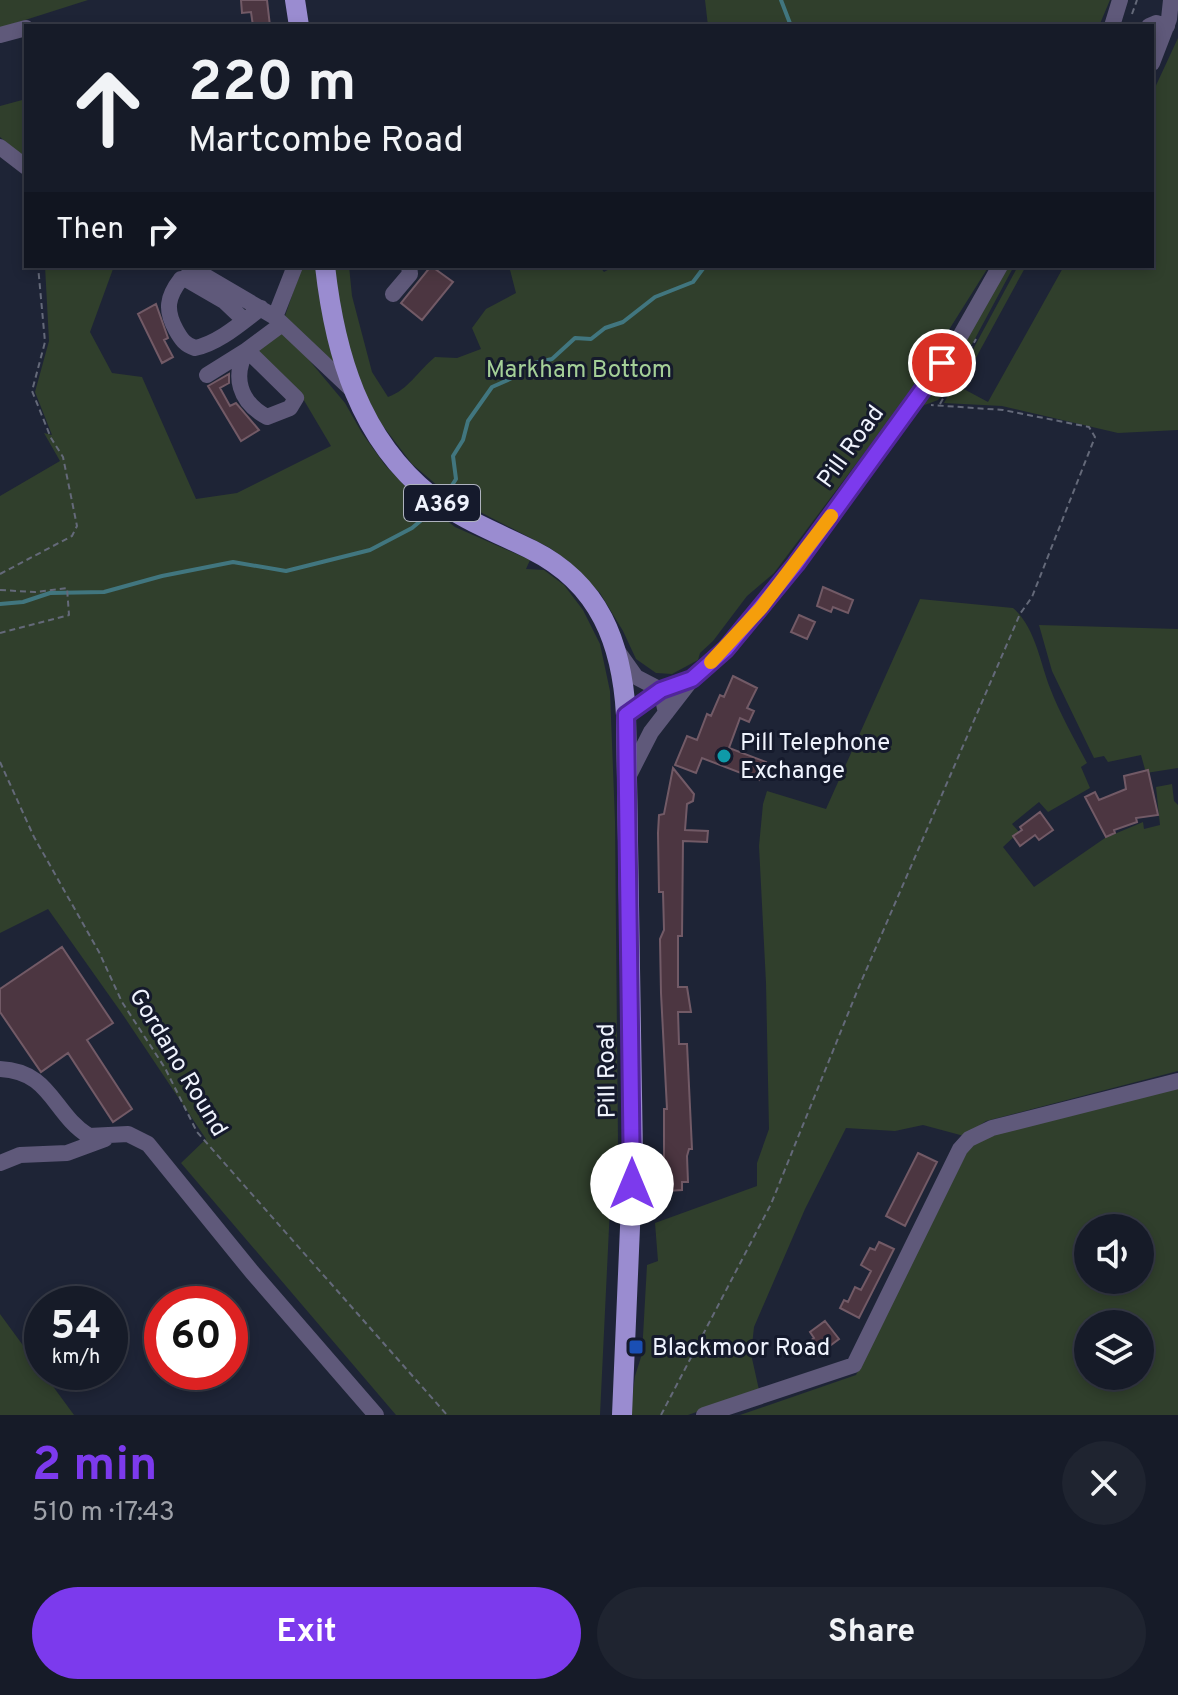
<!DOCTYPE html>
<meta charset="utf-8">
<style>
:root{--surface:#161b28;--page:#1f2430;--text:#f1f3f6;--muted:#9ea1a8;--line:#353945;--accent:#7c3aed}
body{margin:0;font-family:Overpass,sans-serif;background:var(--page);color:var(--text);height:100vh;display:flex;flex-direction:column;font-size:30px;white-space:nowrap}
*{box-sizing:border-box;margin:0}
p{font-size:26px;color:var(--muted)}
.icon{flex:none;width:44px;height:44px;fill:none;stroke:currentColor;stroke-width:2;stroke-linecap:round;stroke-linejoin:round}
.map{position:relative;height:1415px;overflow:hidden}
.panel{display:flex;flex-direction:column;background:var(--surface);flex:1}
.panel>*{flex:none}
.top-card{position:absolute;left:24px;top:24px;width:1130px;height:244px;border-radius:0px;box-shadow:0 4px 12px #0003,0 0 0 2px var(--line);background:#161b28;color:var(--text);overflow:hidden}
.controls{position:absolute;left:1074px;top:1214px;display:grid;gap:16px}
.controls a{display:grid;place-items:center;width:80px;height:80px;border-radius:50%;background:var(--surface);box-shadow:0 4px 12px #0003,0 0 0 2px var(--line);font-size:40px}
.speed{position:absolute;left:24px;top:1286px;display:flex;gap:16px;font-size:40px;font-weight:700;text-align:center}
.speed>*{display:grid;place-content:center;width:104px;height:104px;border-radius:50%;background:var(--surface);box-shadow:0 4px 12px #0003,0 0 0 2px var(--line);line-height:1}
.speed small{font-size:20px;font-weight:400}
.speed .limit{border:12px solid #d22;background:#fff;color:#111}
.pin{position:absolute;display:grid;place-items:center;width:68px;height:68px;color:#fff;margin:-34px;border:4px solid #fff;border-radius:50%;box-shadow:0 2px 8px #0007}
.me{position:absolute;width:88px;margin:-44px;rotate:0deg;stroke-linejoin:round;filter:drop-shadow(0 0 6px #0008)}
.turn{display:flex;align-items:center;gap:28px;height:168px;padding:0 32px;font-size:36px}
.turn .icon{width:104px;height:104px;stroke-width:2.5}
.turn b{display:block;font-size:56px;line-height:68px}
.then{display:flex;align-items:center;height:76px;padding:0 32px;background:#0003;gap:16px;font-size:30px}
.round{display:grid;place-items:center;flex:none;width:84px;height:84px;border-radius:42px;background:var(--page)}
.head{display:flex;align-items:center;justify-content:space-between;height:136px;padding:0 32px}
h1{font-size:48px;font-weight:700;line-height:60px;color:var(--accent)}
.button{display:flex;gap:16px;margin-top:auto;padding:16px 32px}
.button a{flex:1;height:92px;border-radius:48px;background:var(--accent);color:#fff;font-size:32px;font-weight:700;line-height:92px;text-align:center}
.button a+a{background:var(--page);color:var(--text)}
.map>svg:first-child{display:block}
</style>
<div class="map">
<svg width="1178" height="1415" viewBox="0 0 1178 1415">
<rect width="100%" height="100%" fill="#1e2436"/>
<!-- green -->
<path fill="#303f2c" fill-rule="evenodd" d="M0 0H88L0 28Z
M705 0H1110L1099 26H708Z
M1178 38V430L1118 433 1002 406 944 403 1018 266H1026L960 387 988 402 1064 266H1152V94Z
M26 99V159L0 137V106Z
M45 266H111L113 269 90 332 112 373 142 377 196 499 237 493 331 446 302 397 253 350 283 329 345 403 362 433 385 465 412 493 455 527 530 560 526 569 544 570 564 585 583 610 600 644 610 691 615 821 618 1144 610 1207 600 1415H396L181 1163 206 1139 123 1015 48 909 0 933V496L60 461 44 433 52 435 35 392 49 341Z
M302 266H315L326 329 338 372 284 319Z
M329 266H349L352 296 372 372 388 397C408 390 418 371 435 357L457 358 481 349 472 328 486 309 516 293 509 266H599L604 272 615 266H989L908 395 774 573 747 596 713 641 700 653 698 660 672 674 656 673 636 659 623 631 600 593 568 561 550 548 451 497 412 464 380 422 354 376Z
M1004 266H1014L948 389 938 400 922 406Z
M920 599 1013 608C1035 627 1040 662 1050 688 1060 714 1074 738 1087 763L1081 767 1090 788 1048 812 1039 802 1012 824 1019 832 1003 847 1034 887 1105 838 1143 822 1144 829 1160 825 1156 787 1172 784 1174 801 1178 805V1071L986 1121 964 1136 923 1125 895 1131 846 1128 805 1209 754 1327 751 1354 759 1390 688 1415H630L635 1376 642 1354 647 1265 658 1261 655 1223 757 1186V1163L769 1129 766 983 759 846 763 804 767 791 826 809Z
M1039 625 1178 629V768L1146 773 1141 755 1108 762 1104 756 1094 758 1052 671Z
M1178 1088V1415H740L856 1375 968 1150 982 1137ZM1088 1228H1140V1280H1088ZM1088 1324H1140V1376H1088Z
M0 1314 74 1415H0Z"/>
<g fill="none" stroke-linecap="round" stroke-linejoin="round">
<!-- stream -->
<path stroke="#41767f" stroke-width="4" d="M781 0 791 26
M444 498 456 479 453 456 463 440 468 421 492 387 510 379 526 365 552 359 575 338 591 339 605 328 623 322 655 297 693 282 705 266
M0 604 23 602 50 593 104 592 162 576 233 562 286 571 370 550 412 528 436 508"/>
</g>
<!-- building -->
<path fill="#4c3641" stroke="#725a66" stroke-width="2" d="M241 0H267L270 26H253L251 12 242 13Z
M431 266 453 282 422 320 401 303Z
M156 304 168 338 164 340 173 357 162 363 138 314Z
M229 374V383L220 388 230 406 236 403 259 430 241 441 208 386Z
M823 587 853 600 848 613 833 607 831 612 817 606Z
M799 615 815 622 807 639 791 632Z
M733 676 757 688 747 708 754 711 749 722 740 718 729 748 766 762 759 780 702 758 696 773 675 765 687 736 697 740 707 714 711 716 720 695 724 697Z
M673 768 694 794 693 801 687 804 685 830 708 831 707 842 683 841 682 936H678V987H687L691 1012H678L679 1044H687L692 1149H689L687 1156 688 1182H682V1190L667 1191 664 1161V1109H667L661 993 660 939 664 930 663 892H659L658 833 659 815 664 814Z
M1148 770 1158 815 1136 818 1137 822 1114 830 1115 833 1106 837 1085 797 1095 792 1099 800 1126 789 1124 776Z
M1040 812 1053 830 1039 840 1035 835 1020 846 1013 836 1022 830 1020 827Z
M62 947 113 1023 87 1040 132 1109 113 1122 68 1053 41 1072 0 1012V989Z
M918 1153 937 1162 905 1226 886 1216Z
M879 1242 894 1249 859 1318 840 1308 844 1300 848 1302 855 1287 861 1290 871 1271 861 1265 870 1248 875 1250Z
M825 1321 839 1339 815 1357 805 1345 814 1338 810 1332Z"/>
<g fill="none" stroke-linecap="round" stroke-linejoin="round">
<!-- path -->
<path stroke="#646979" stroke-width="2" stroke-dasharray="6 4" stroke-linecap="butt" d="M1132 14 1137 0
M940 404 976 339
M0 574 72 536 77 526 63 457 51 438 32 391 45 342 38 266
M0 590 35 592 67 588 69 615 0 633
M0 762 34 837 99 952 122 1002 165 1068 197 1132 447 1415
M661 1415 771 1204 858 989 1020 614 1032 597 1095 437 1089 427 1003 410 931 405"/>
<!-- minor -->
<path stroke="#5f597a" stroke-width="16" d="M1112 26 1120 0
M1149 26 1156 23 1167 26
M0 35 26 28
M1152 63 1169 19 1171 0
M0 147 26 167
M188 266 275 317 351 389
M393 294 410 274 409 266
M275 317 295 266
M244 320 224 301 186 279H181C167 297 165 310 176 330 181 339 185 345 195 348 219 343 241 323 261 308
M247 350 296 398 290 408 267 417C239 402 232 376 247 350Z
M207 375 247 350 282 324
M619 653 636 677 661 690 666 713
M626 715 646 699 668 688
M627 779 651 732 692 679 726 649 761 608 845 498 958 340 1000 266
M0 1069C51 1071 53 1114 89 1136L128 1134 148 1144 252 1272 376 1415
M0 1163 20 1155 67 1153 105 1139
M704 1415 854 1365 960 1149 969 1139 992 1128 1178 1081"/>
<!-- major -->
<path stroke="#9a8cd0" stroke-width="20" d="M295 0 299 26
M325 266C335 354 359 438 431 496 461 519 498 533 532 550 600 584 622 644 626 715L633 1157 622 1415"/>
</g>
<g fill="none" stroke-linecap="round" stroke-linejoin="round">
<!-- route casing -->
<g stroke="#51269a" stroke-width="20">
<path id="route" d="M632 1184 626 715 661 690 692 679 726 649 796 564 942 363"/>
</g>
<!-- route -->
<use href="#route" stroke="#7c3aed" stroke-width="14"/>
<!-- slow -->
<path stroke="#f59e0b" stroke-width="14" d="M711 662 761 608 831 516"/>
</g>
<!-- markers -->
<circle fill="#0f9aa8" stroke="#151a2c" stroke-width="3" cx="724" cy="756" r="8"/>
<rect fill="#1a4fb4" stroke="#151a2c" stroke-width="3" x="628" y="1339" width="16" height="16" rx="4"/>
<g text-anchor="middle" stroke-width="6" stroke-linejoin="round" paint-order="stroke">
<!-- shield labels -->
<rect fill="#151a2c" stroke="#aeb2be" stroke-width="2" x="404" y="485" width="76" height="36" rx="6"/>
<g font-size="22" font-weight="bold" fill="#eff3fd">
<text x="442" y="511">A369</text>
</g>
<!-- park labels -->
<g font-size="24" fill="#a4cf97" stroke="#151a2c">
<text x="579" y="377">Markham Bottom</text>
</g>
<!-- street labels -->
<g font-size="24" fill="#eff3fd" stroke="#151a2c">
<text transform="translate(850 446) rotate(-54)" y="8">Pill Road</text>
<text transform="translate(179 1062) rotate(59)" y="8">Gordano Round</text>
<text transform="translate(606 1071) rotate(-91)" y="8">Pill Road</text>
</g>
<!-- poi labels -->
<g font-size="24" fill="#eff3fd" stroke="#151a2c" text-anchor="start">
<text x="740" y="750">Pill Telephone<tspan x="740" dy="28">Exchange</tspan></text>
<text x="652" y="1355">Blackmoor Road</text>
</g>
</g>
</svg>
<div class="controls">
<a><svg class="icon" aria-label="sound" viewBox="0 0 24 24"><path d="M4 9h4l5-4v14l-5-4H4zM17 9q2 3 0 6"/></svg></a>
<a><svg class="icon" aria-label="layers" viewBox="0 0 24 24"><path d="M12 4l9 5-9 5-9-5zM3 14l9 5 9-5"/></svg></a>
</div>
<div class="speed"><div>54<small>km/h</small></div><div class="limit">60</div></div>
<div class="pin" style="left:942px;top:363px;background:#d93025"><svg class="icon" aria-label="arrive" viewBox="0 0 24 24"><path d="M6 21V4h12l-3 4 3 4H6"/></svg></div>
<svg class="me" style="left:632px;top:1184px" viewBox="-20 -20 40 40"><circle r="19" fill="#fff"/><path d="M0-13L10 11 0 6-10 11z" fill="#7c3aed"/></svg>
<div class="top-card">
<div class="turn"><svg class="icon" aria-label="ahead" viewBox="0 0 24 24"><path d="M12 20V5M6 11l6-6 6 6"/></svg><div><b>220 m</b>Martcombe Road</div></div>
<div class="then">Then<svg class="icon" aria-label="right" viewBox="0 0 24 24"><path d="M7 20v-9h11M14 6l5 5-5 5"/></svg></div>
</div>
</div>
<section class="panel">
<div class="head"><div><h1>2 min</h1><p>510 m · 17:43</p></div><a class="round"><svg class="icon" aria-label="close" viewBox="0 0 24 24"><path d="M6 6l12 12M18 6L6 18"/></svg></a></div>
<div class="button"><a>Exit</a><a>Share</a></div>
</section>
